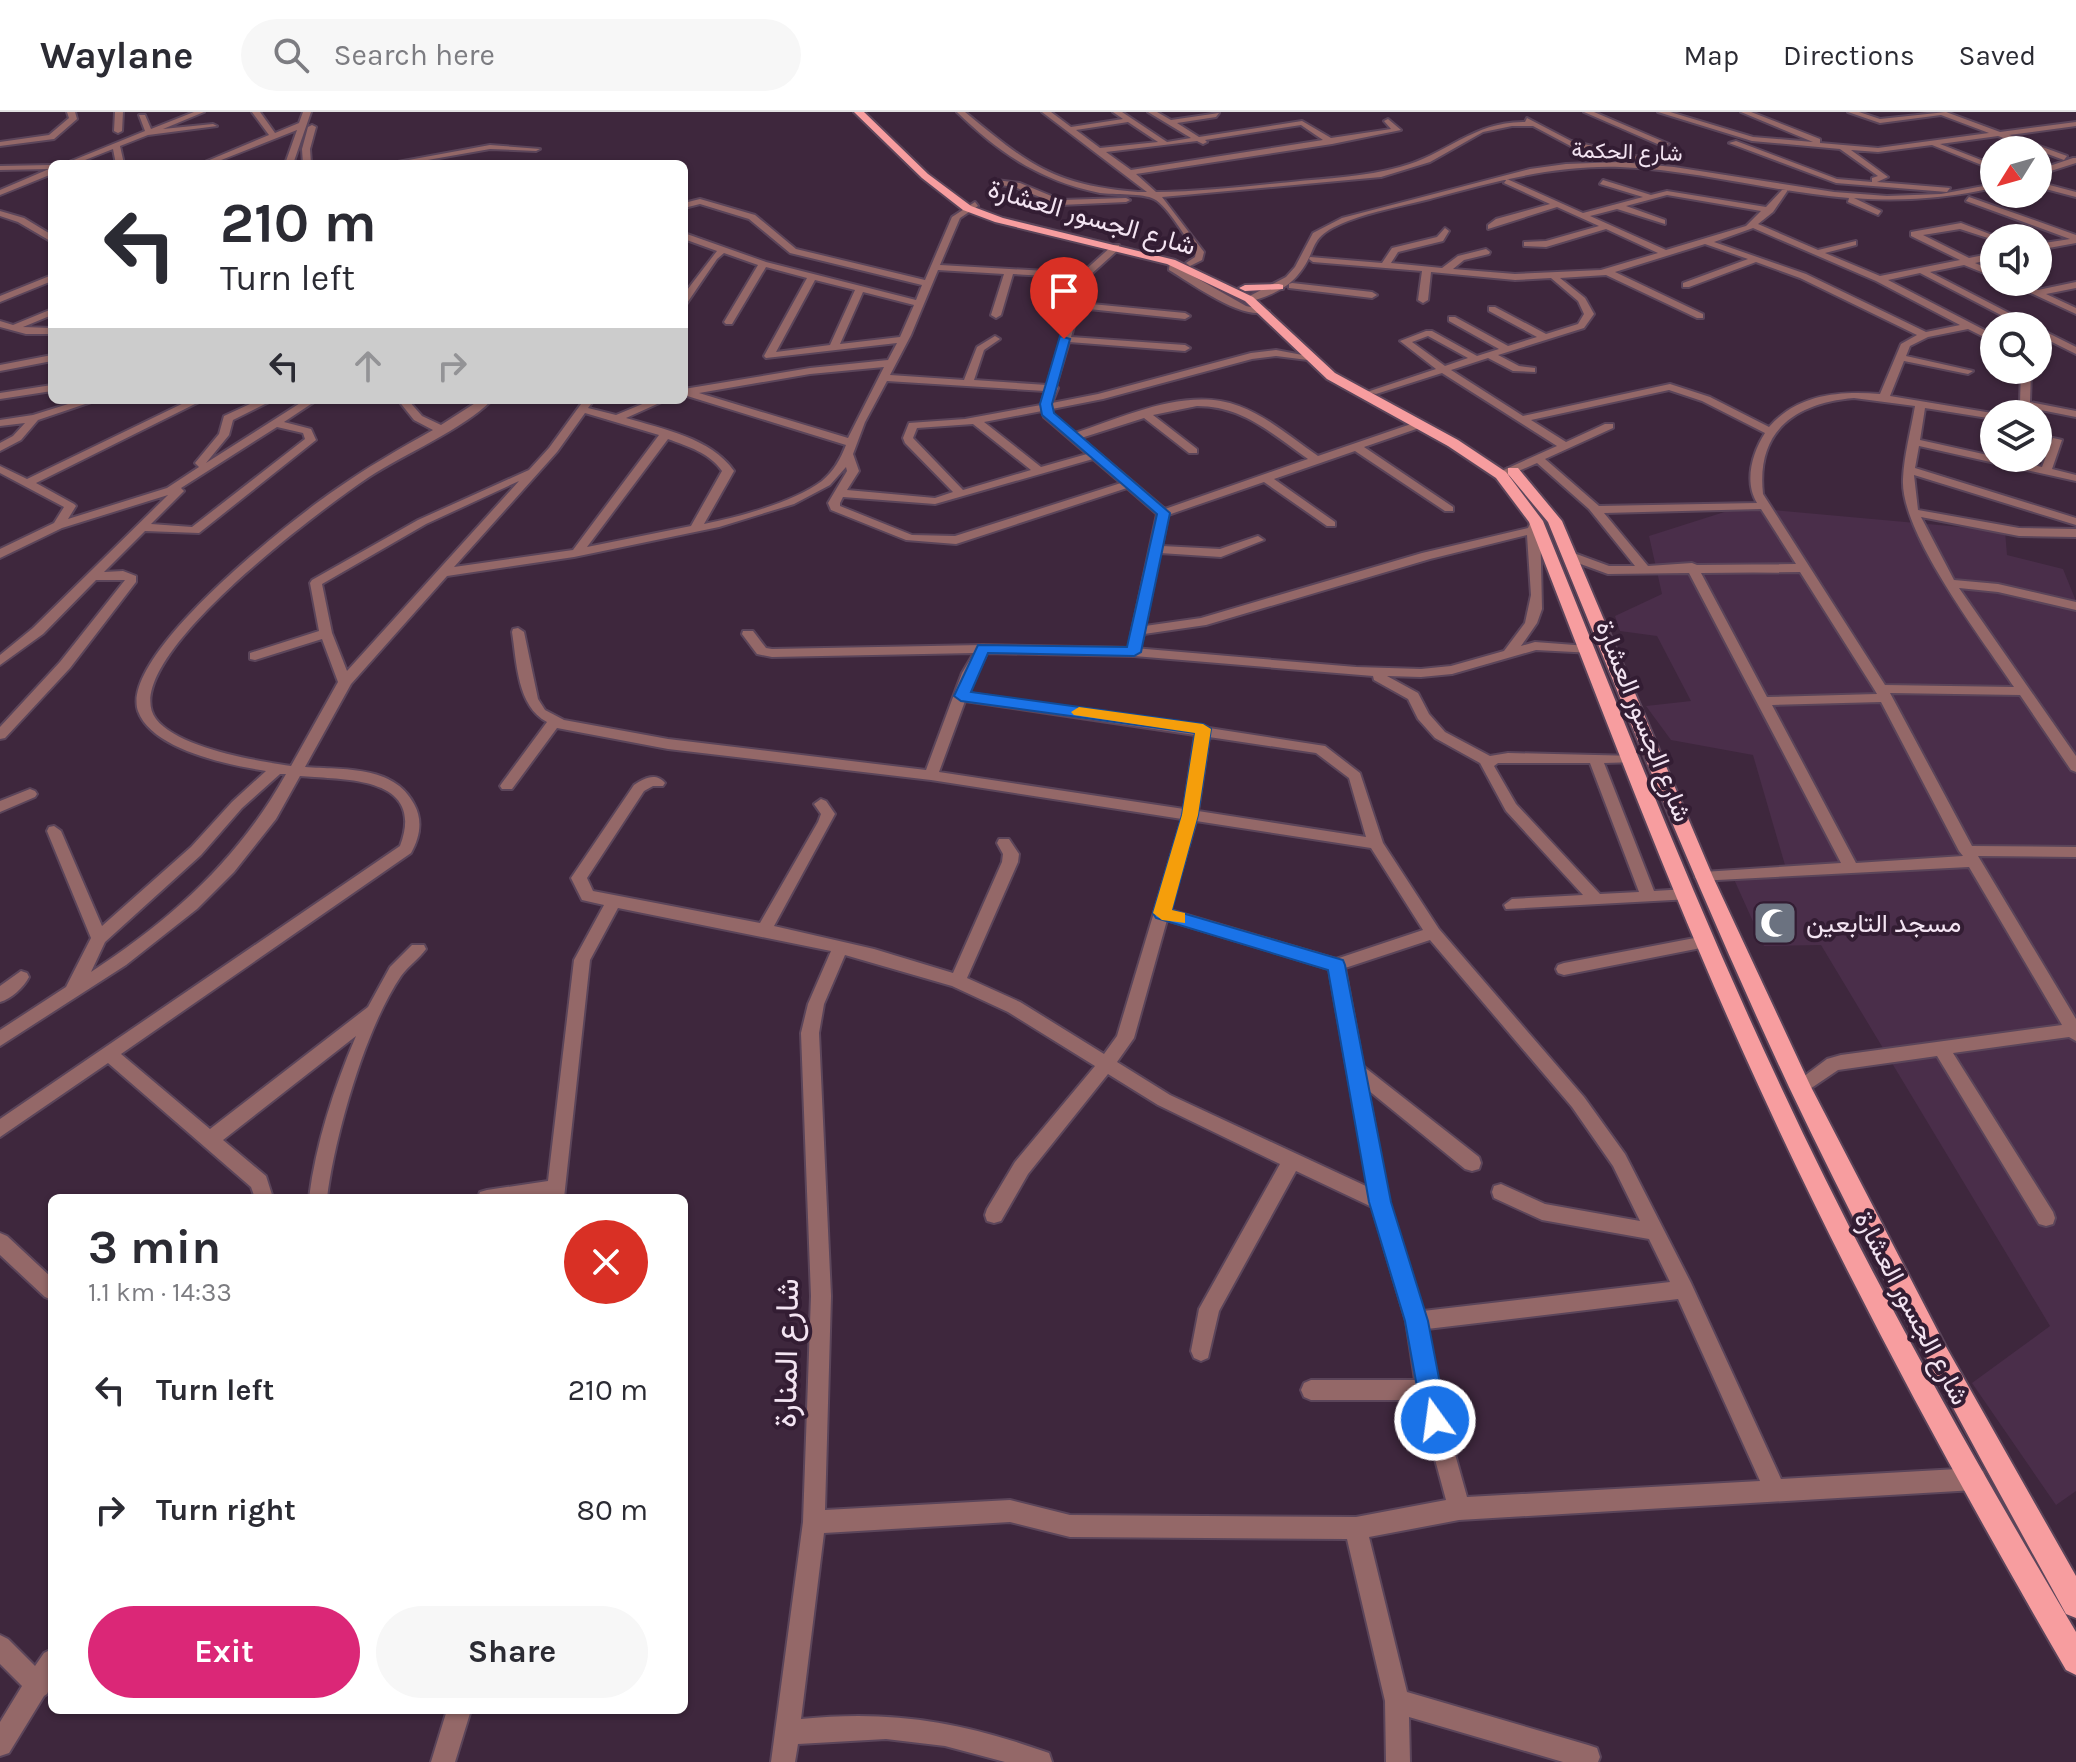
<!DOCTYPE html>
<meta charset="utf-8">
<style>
:root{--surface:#fff;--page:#f7f7f7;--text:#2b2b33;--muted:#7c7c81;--line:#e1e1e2;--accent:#db2777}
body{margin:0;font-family:Karla,Vazirmatn,sans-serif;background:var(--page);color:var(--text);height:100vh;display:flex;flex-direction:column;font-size:30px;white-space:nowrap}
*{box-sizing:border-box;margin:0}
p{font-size:26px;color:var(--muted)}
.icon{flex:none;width:44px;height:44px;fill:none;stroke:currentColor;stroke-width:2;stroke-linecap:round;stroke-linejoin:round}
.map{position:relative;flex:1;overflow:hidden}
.panel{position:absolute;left:48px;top:1082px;width:640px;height:520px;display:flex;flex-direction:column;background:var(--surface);border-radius:12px;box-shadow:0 2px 6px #0004}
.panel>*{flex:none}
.top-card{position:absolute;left:48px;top:48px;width:640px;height:244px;border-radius:12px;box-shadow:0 2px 6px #0004;background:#fff;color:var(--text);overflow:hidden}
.needle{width:52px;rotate:233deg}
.fabs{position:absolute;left:1980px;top:24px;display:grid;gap:16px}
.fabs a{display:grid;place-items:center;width:72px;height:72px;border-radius:50%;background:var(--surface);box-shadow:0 2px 6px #0004;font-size:40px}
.pin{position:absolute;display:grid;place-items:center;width:68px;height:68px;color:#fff;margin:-82px -34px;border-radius:50% 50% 50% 0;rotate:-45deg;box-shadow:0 0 8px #0007}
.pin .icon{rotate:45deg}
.me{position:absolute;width:88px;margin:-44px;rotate:346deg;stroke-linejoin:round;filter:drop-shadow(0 0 6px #0008)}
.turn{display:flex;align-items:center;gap:28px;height:168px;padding:0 40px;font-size:36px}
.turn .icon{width:104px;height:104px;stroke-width:2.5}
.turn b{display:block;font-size:56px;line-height:68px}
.lanes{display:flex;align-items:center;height:76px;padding:0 40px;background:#0003;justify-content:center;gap:40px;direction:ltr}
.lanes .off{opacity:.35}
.round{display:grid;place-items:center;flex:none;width:84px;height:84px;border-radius:42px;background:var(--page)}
.summary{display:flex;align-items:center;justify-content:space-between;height:136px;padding:0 40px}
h1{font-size:48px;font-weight:700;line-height:60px}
.action{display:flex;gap:16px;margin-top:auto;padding:16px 40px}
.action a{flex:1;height:92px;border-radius:48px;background:var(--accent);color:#fff;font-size:32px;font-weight:700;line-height:92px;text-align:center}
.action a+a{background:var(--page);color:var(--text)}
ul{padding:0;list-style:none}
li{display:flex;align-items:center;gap:24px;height:120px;padding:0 40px}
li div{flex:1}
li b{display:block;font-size:30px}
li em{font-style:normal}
header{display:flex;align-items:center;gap:48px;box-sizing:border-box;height:112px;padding:0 40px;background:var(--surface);border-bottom:2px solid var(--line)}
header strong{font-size:38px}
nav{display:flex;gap:44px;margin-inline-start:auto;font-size:28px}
.search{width:560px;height:72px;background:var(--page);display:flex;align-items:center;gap:20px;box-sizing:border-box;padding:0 28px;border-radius:44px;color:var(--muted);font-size:30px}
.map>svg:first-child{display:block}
</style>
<header>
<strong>Waylane</strong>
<div class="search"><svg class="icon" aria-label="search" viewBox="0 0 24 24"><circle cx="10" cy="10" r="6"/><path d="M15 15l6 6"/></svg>Search here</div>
<nav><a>Map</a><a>Directions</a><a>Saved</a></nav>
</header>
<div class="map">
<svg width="2076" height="1650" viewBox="0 0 2076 1650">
<rect width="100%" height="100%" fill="#3e273d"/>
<!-- built -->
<path fill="#4a2e4a" d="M1740 395 2005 419 2007 443 2063 457 2076 489V1379L2056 1393 1972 1271 2050 1214 1821 833 1764 834 1733 765 1787 760 1753 643 1671 628 1646 594 1691 589 1657 524 1620 519 1615 504 1662 482 1649 424Z"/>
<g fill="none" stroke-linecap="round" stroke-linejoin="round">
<!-- minor casing -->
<g stroke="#5b455a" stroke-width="4">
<path id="minor" d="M67 0H75L77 7 54 27 0 34V30L49 23 69 6Z
M115 0H123L122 19 118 21 114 19Z
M194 0H204L163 17 213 12 217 14 148 23 120 34 124 52H116L113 37 75 52H64L145 19 139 3H145L151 17Z
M252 0H260L275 21 299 11 303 0H311L293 52H285L297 18 211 52H200L269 23Z
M957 0H965C1028 52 1053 73 1138 80H1147L1042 0H1051L1071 15 1123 7 1113 0H1122L1167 30 1191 26 1148 0H1157L1171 8 1219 1 1216 5 1177 11 1199 25 1302 9 1331 26 1391 17 1384 9 1388 7 1401 18 1332 32 1136 62 1156 80C1201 80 1246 74 1291 70 1327 66 1365 65 1400 55 1446 43 1474 9 1525 10L1527 6 1571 29 1648 47 1644 49 1583 36 1580 39 1533 14H1512L1483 20 1430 50 1381 65 1162 85 1204 140 1202 148 1190 154 1186 151 1195 145 1196 140C1186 127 1168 94 1154 87 1144 81 1113 83 1100 81 1041 69 1000 42 957 0ZM1128 10 1158 30 1100 36 1076 18ZM1301 13 1323 28 1131 58 1106 40 1197 29 1203 32 1207 30 1205 28Z
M1584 0H1594L1669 32 1662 34Z
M1658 0H1670L1753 25 1813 30 1741 0H1751L1820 27V31L1878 36 1989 21 1941 3 1880 11 1848 0H1859L1880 7 1946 0 2000 20 2076 10V14L2009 23 2067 44 2064 48 1998 24 1940 32 1994 53V58L1932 33 1878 40 1851 38 1888 65 1877 70 1950 76 1947 80 1836 71 1729 31 1736 29 1837 67 1872 70V66L1878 64 1840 37 1752 29Z
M312 13 316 15 310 37 311 52H303L302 37 308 15Z
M490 33 540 37 536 39 490 37 405 52H387Z
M2073 46H2076V51L2038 63V58Z
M1620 50 1674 55 1834 80 1887 84 1941 82 1994 72V76C1947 86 1903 90 1854 86L1881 99 1878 103 1848 90 1849 86C1772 80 1698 58 1620 55 1554 53 1493 70 1430 87 1402 94 1374 99 1348 109 1304 126 1321 136 1297 164 1285 178 1266 185 1249 190L1244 187 1286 165 1295 155 1313 121 1342 106 1530 57 1566 52Z
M52 53V62L0 83V78L49 57 0 58V54Z
M1507 67 1583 101 1643 85 1600 72 1603 68 1651 83 1667 79 1766 95 1782 78H1788L1773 100 1758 112 1818 138 1856 129V133L1825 141 1880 164 1960 148 1911 124V120L1961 111 2000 126 1994 128 1960 117 1923 123 1969 146 1994 141V147L1975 151 1994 159V165L1964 153 1930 160 2034 214H2022L1920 161 1888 168 1994 223V230L1968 217 1928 225 1910 234 1906 244 1973 259 1968 262 1904 249 1890 284 1998 302H1994V307L1925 296 1920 328 2042 355 2053 326 2062 328 2052 357 2076 363V369L1919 334 1915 356 2076 406V413L1914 363 1918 398 2019 416 2076 417V425L2019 424 1921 405 1954 468 1998 472 2076 490V498L1998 480 1959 476 2076 644V660L2071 658 2020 583 1890 581 1972 734 2076 735V745L1978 744 2076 907V929L2069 925 1953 941 2053 1100 2055 1106 2053 1112 2046 1114 2039 1112 1937 944 1838 958 1801 983 1795 981 1792 976 1795 971 1827 947 1841 943 2062 913 1969 755 1698 769 1695 765 1698 761 1703 760 1841 751 1689 461 1608 462 1567 447 1565 444 1571 440 1609 454H1635L1589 397 1537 351 1505 365H1497V361L1557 334 1442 261 1376 282 1367 280 1436 257 1400 229 1426 219H1432L1477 244 1499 237 1449 209V205H1455L1508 234 1537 225 1489 199V195H1495L1546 222 1578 212 1584 202 1578 189 1551 166 1515 168 1431 160 1428 188 1423 191 1418 188 1422 159 1313 150 1309 147 1310 145 1382 151 1392 136 1437 125 1445 116 1449 119 1443 129 1398 140 1391 151 1442 156 1458 144 1486 137 1490 140 1489 142 1464 148 1453 157 1515 162 1601 158 1658 141 1606 117 1546 135 1524 134V130L1546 129 1599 114 1557 95 1488 117V113L1496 107 1550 92 1504 71ZM1667 83 1761 99 1746 114 1666 138 1590 104 1617 97 1665 112V108L1626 94ZM1753 116 1876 169 1960 213 1926 220 1806 162 1714 130ZM1705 132 1748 147 1683 171V175H1689L1756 150 1800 166 1917 223 1901 232 1880 282C1839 279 1798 282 1769 315L1710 285 1670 272 1523 304 1451 258 1488 246 1513 259 1535 260V256L1519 254 1498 243 1584 216 1594 202 1585 186 1560 166 1606 163 1697 206H1703V202L1615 160ZM1428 224 1468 246 1445 254 1412 230ZM1669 278 1702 289 1765 321C1752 341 1744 370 1757 391L1599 394 1545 347 1613 316V312H1605L1566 330 1531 308ZM1854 286 1915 294C1911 318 1904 343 1903 367 1900 421 1983 528 2014 575L1885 573 1763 382C1756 318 1796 291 1854 286ZM1761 397 1796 452 1697 453 1692 451 1648 454 1604 401ZM1800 460 1874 577 1877 582 1767 585 1701 461ZM1881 590 1959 739 1963 744 1856 751 1772 593Z
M996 68 1020 71 1061 88 1126 86 1130 88 1126 90 1060 93 1015 75 993 72Z
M2038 70 2076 80V85L2038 75Z
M1969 85 2076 123V131L2038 138V132L2070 127 1966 89Z
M700 87 755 103 796 137 925 168 952 105 975 90 978 94 960 106 940 153 1082 161 1113 133H1119V137L1088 165 1081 191 1185 201 1190 204 1185 207 1079 196 1071 225 1185 233 1190 236 1185 239 1069 230 1056 274 1058 276 1052 291 1098 282 1251 241 1276 238 1313 245 1308 248 1276 244 1252 247 1103 287 1052 297 1053 302 1075 321C1124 305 1187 274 1239 294 1268 305 1292 326 1318 344L1414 311H1422V315L1364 335 1453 395V399H1445L1355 339 1274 367 1335 410V414H1327L1264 370 1168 403 1162 434 1220 437 1258 424 1264 428 1221 445 1160 441 1145 514 1201 506 1422 441 1528 416 1532 407H1540L1542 497 1537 511 1521 534 1535 530 1588 534 1594 538 1593 541 1536 538 1452 562 1421 565 1387 564 1418 581 1429 602 1445 620 1490 644 1508 641 1637 644 1639 647 1637 650 1604 651 1654 779 1686 777 1694 783 1691 787 1506 797 1504 793 1512 787 1583 783 1506 699 1480 651 1435 626 1418 607 1408 587 1374 568 1373 564 1134 544 987 541 968 581 1198 615 1203 613 1209 616 1325 634 1360 661 1383 731 1439 817 1584 985 1625 1042 1691 1171 1781 1367 1975 1356 1983 1359 1986 1367 1983 1375 1975 1378 1459 1408 1369 1425 1407 1580 1588 1633 1597 1636 1600 1645 1598 1650H1563L1409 1605 1410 1650H1386L1385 1589 1347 1427 1070 1425 1010 1410 824 1421 801 1607C888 1598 958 1609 1040 1638L1049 1641 1052 1650H1005L945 1634 886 1627 798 1632 795 1650H771L803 1410 811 1184 801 921 808 892 831 839 618 796 590 848 564 1086H478L480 1080 487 1078 548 1069 574 848 604 793 582 788 571 766 634 673C644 666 656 660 665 671L663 674H653L644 679 587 766 593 779 760 811 818 710 821 702 814 692 821 687 826 689 835 702 774 814 874 837 953 861 1002 750 1003 742 997 731 999 727H1009L1019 742 1018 750 967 866 1020 890 1104 942 1117 924 1182 707 931 668 668 637 557 616 512 677H502L500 674 502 671 547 610C517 594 517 551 512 520L513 517 518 516 524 520 538 587 545 598 564 608 668 627 926 658 962 561 974 541 772 545 757 542 742 522 743 519H753L766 536 772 537 983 533 1134 536 1356 555 1421 557 1451 554 1504 539 1525 511 1531 483 1527 423 1430 447 1206 513 1144 522 1141 531 1136 532 1130 528 1157 402 1127 376 956 432 906 428 831 398 828 391 847 359 846 355 830 373 794 392 719 415 574 445 447 464 351 572 305 655C343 658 394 653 414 692 423 708 420 725 411 741L121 942 210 1017 368 895 390 855 412 833H424L426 837C419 847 408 854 401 864 365 917 335 1023 327 1086H309C316 1030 334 976 356 924L223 1028 266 1064 273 1086H255L251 1075 108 951 0 1025V1007L400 734C427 663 342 668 300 664L276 707 234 760 197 797 126 853 0 934V918L66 875 91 826 47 719 49 715 54 714 61 719 102 814 191 735 232 690 266 659C229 653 152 638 138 599 119 543 291 408 335 378 366 356 399 337 433 318L414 308 398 288H408L422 304 441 313 480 288H492C462 318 406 341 369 365 327 393 113 550 156 607 178 636 257 649 291 654L338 570 322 527 255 548 250 547V541L319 519 310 471 312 468 418 408 529 358 549 336 584 288H594L588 296 616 303 652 288H666L626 306C663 317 711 326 734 359L704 412C739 405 794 390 822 369 834 359 841 346 846 333L684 283V277L810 256 888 248 897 231 766 246 764 244 807 166 766 155 732 212H726L724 210 758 153 724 141 717 147 687 191 684 192V182L717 139 684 127V121L766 150 916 188 922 173 790 141 749 107 700 92 684 96V91ZM938 158 1004 162 991 203 996 206 1001 203 1013 162 1079 166 1047 273 974 268 984 238 1000 227 995 224 977 235 964 268 890 263 911 223ZM815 168 855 178 830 233 776 240ZM863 180 914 193 900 225 840 232ZM884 255 848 326 699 281 810 262ZM887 269 1045 279 1041 293 965 307 909 311 903 326 905 331 953 380 935 386 847 378 859 359 853 342 865 310ZM1197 294C1243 294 1272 322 1308 347L1165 397 1081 326 1144 306 1189 341H1197V337L1153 303ZM1042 299 1044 305 1087 342 1041 355 984 310ZM585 301 659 323 573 438 454 455 557 340ZM973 312 1031 358 963 378 913 326 917 316ZM668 327C687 334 710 341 722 359L691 414 587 435ZM1093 347 1121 371 955 424 912 423 840 394V391L843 385 935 392ZM519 369 347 559 332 521 322 472 426 412ZM965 589 1195 623 1184 697 939 660ZM1209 625 1316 641 1349 666 1366 725 1198 699ZM1498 651H1590L1639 780 1600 782 1516 692 1494 654ZM280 662H286C239 747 171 808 91 860L105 830 201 743 242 696ZM1196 709 1371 736 1423 818 1336 847 1170 798ZM1167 808 1329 857 1368 1075 1170 983 1117 950 1134 926ZM1430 828 1572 995 1613 1054 1640 1109 1545 1092 1501 1072 1494 1074 1492 1080 1494 1086 1542 1108 1649 1127 1670 1170 1423 1199 1389 1090 1368 978 1465 1057 1472 1059 1479 1057 1481 1051 1479 1045 1363 954 1345 856ZM845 843 952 874 1008 900 1095 954 1015 1050 987 1097 985 1103 987 1109 994 1111 1001 1109 1028 1062 1108 962 1158 993 1280 1052 1199 1197 1191 1239 1194 1246 1201 1249 1208 1246 1219 1199 1296 1059 1372 1095 1406 1209 1415 1268H1311L1304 1271 1301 1278 1304 1285 1311 1288H1419L1446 1388 1356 1405 1070 1403 1010 1388 825 1398 831 1184 819 921 824 892ZM1678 1187 1760 1369 1467 1385 1437 1278 1427 1217Z
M0 99 24 106 52 123V130L18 110 0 104Z
M1170 149H1176L1177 155 1246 194 1269 199C1245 211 1191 171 1169 158Z
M52 163V169L0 190V184Z
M2007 170H2019L2038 178 2076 170V176L2046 182 2076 196V202Z
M1292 171 1372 180 1377 183 1372 186 1289 176V172Z
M52 197V203L23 215 52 216V222H26L0 215V209L13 213Z
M2038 216 2076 235V242L2038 223Z
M52 243V249L0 259V253Z
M2021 258H2031L2030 290 2076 299V305L2026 295 2015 302H2002L2020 291Z
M52 273V279L0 287V281Z
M81 288H97L38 308 21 328 0 339V331L13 324 25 311 0 314V308L33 303Z
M190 288H203L36 371 74 392 76 394 68 407 167 376 199 355 195 351 219 322 224 304 259 288H273L233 308 229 323 206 351 305 288H317L284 310 311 317 316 328 199 421 145 419 104 460 123 459 136 464V470L70 556 5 626 0 627V615L60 550 125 468H96L43 522 0 553V543L33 516 168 383 62 416 0 446V437L54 411 64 395 0 361V354L27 367ZM277 315 303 321 305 327 192 415 151 412 184 379 181 376Z
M30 677 35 679 37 682 35 685 0 700V689Z
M1705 824 1713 830 1711 834 1564 863 1558 861 1556 857 1558 853 1564 851Z
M21 859 27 861 29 865C24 875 11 887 0 890V874Z
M0 1121 7 1124 52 1166V1188L45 1185 0 1143Z
M0 1523 8 1527 35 1554 44 1541 52 1537V1571L47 1582 44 1584 9 1641 0 1644V1610L22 1574 0 1552Z
M447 1598H471L455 1650H431Z"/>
</g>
<!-- major casing -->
<g stroke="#5b455a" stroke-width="4">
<path id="major" d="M854 0H864L928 62 971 94 1003 106 1175 148 1253 185 1335 261 1458 328 1506 360 1543 409C1620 599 1694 790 1781 975 1868 1162 1971 1342 2076 1520V1563L2066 1558C1956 1368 1851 1176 1760 977 1674 791 1603 600 1529 410L1496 366 1448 334 1327 267 1245 189 1167 152 995 110 963 98 922 66Z
M1279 172 1283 173V177L1245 179 1239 176 1245 173Z
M1508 356H1518L1562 409 1713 765 1811 975 1945 1233 2076 1464V1506L2066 1502C1970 1328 1874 1154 1789 975 1702 789 1626 600 1548 410L1508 362Z"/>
</g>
<!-- minor -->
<use href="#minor" fill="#946868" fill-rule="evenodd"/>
<!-- major -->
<use href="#major" fill="#f79d9f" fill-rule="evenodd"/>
</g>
<!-- route -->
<path fill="#1a73e8" stroke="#114b97" stroke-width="2" d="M1060 224 1070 227 1052 292 1054 301 1170 401 1141 540 1134 544 988 541 971 580 1203 612 1211 617 1198 703 1172 798 1343 848 1345 853 1391 1090 1428 1209 1447 1308 1443 1316 1435 1319 1426 1316 1423 1308 1405 1209 1369 1090 1328 858 1156 806 1153 801 1182 703 1195 621 961 589 954 584 978 533 1127 535 1157 402 1042 303 1040 292Z"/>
<!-- slow -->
<path fill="#f59e0b" d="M1079 595 1203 612 1211 617 1198 703 1172 798 1185 801V811L1162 808 1153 801 1182 703 1195 621 1074 603 1071 600Z"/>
<!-- icons -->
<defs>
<g id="mosque-square" transform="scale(2.3)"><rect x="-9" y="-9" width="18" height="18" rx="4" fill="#6b7280" stroke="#331d33"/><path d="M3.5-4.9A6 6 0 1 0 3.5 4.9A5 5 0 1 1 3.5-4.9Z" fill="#fff"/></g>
</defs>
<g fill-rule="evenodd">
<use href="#mosque-square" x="1775" y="811"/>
</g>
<g text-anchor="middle" stroke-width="8" stroke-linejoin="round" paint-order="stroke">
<!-- far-street labels -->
<g font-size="22" fill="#f3e4f2" stroke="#331d33">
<text transform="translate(1627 39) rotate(2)" y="8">شارع الحكمة</text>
</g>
<!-- street labels -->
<g font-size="26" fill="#f3e4f2" stroke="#331d33">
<text transform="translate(1092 105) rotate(16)" y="9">شارع الجسور العشارة</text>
<text transform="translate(1644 609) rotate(68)" y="9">شارع الجسور العشارة</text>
<text transform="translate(1912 1196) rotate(62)" y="9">شارع الجسور العشارة</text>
</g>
<!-- poi labels -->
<g font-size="26" fill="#f3e4f2" stroke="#331d33" text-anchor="start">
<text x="1806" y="820">مسجد التابعين</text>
</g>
<!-- near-street labels -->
<g font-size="32" fill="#f3e4f2" stroke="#331d33">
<text transform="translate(786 1241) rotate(-89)" y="11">شارع المنارة</text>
</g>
</g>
</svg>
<div class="fabs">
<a><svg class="needle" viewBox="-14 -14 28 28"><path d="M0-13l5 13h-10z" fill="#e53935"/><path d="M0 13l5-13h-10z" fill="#7c7c81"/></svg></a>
<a><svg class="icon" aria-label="sound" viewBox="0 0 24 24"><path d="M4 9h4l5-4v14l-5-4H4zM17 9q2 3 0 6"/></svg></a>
<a><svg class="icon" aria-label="search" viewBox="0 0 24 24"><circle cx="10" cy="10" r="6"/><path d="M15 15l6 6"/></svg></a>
<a><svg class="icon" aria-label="layers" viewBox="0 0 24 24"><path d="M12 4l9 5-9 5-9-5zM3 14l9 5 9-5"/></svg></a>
</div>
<div class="pin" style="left:1064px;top:227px;background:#d93025"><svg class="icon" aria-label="arrive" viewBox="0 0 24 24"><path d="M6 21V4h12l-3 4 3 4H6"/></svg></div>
<svg class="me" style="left:1435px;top:1308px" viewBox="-20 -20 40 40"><circle r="17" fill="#1a73e8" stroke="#fff" stroke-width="3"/><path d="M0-11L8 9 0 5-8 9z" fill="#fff"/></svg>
<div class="top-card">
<div class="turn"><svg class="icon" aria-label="left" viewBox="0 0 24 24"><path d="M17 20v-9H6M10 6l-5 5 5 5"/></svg><div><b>210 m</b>Turn left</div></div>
<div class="lanes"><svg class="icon" aria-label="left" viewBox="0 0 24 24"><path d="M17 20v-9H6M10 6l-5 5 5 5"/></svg><svg class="icon off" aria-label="ahead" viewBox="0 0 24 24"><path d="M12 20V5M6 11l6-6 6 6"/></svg><svg class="icon off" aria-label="right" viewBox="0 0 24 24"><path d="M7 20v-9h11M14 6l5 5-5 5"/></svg></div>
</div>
<section class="panel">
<div class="summary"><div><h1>3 min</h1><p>1.1 km · 14:33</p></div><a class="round" style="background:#d93025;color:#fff"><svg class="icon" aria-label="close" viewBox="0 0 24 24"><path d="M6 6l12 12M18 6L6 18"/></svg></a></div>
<ul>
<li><svg class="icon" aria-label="left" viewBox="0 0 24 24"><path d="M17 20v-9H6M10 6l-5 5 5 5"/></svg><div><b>Turn left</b></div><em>210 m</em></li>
<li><svg class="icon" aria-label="right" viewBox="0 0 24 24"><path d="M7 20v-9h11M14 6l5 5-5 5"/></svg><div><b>Turn right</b></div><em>80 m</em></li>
</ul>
<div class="action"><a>Exit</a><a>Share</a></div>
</section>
</div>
